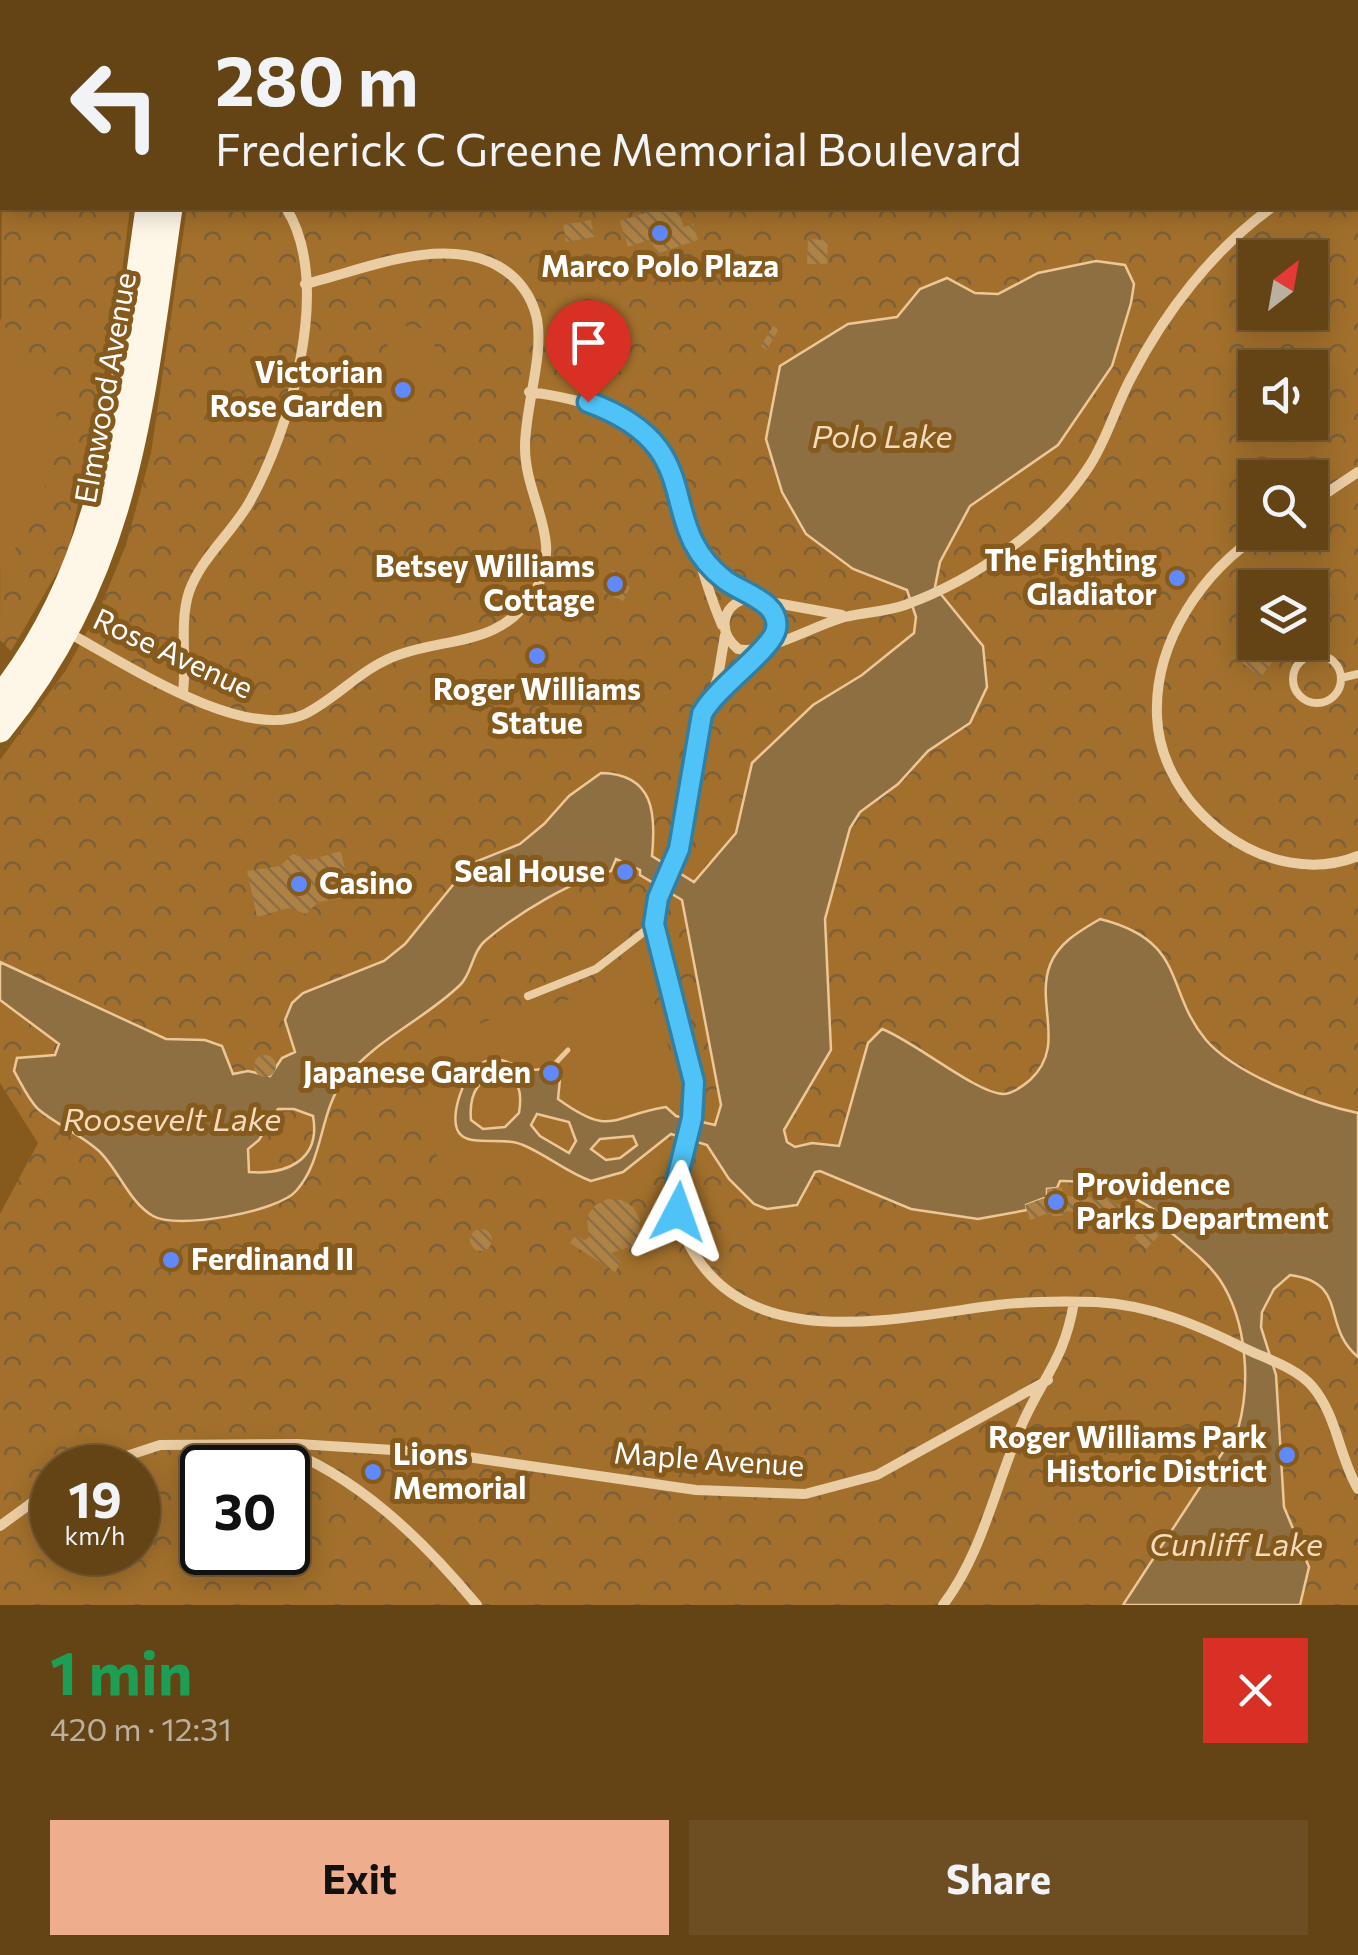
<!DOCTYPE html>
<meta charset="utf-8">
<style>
:root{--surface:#644415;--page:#6c4e22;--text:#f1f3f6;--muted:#bbb0a0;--line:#785c34;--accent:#eead8d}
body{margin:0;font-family:Commissioner,sans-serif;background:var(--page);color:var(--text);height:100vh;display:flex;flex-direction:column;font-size:38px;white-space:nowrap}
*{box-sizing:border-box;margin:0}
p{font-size:32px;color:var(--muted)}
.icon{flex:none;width:55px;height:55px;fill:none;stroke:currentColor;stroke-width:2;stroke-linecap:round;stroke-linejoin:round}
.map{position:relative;height:1605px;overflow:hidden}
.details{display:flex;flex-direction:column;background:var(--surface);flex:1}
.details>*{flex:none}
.hud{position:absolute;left:0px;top:0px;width:1360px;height:210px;box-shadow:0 5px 25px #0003,0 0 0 2px var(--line);background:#644415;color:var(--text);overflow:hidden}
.needle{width:65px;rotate:31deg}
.controls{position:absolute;left:1238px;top:240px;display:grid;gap:20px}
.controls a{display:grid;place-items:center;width:90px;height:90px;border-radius:0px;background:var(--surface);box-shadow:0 5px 25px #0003,0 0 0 2px var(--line);font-size:50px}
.speed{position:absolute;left:30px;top:1445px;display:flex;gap:20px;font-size:50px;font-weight:700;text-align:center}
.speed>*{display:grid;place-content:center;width:130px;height:130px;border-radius:50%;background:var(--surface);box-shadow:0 5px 25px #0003,0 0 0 2px var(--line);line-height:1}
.speed small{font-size:25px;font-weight:400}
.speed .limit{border:5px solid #111;border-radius:15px;background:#fff;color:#111}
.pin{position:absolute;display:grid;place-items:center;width:85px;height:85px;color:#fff;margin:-102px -42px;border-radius:50% 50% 50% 0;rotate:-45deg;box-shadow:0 0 10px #0007}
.pin .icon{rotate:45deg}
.me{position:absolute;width:110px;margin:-55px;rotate:4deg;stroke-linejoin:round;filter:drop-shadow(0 0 8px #0008)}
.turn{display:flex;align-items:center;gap:35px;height:210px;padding:0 50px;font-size:45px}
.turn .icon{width:130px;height:130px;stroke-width:2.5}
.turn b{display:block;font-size:70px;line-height:85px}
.round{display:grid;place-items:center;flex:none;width:105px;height:105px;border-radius:0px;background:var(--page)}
.head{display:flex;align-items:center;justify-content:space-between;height:170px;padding:0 50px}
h1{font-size:60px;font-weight:700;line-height:75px;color:#1e9e55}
.action{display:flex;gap:20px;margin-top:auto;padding:20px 50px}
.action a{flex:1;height:115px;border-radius:0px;background:var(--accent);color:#111;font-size:40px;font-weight:700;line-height:115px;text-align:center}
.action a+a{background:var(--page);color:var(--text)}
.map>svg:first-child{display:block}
</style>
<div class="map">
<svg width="1358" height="1605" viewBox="0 0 1358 1605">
<defs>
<pattern id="park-crowns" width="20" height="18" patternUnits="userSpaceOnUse" patternTransform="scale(2.5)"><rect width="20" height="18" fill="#a2702c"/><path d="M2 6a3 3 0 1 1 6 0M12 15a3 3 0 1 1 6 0" fill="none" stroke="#7b603a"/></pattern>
<pattern id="building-back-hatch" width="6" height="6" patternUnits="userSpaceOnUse" patternTransform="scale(2.5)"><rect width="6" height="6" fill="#ae8244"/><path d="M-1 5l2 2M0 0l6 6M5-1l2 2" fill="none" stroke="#8c6f47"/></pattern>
</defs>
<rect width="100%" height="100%" fill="#855a1c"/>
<!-- park -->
<path fill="url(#park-crowns)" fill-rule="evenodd" d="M218 0H1358V1605H0V1214L38 1143 0 1083V760L66 670 100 608 126 545 151 453 187 208H1358V2ZM1255 258H1310V312H1255ZM1255 368H1310V422H1255ZM1255 478H1310V532H1255ZM1255 588H1310V642H1255ZM52 1468H138V1552H52ZM202 1468H288V1552H202Z
M2 126V208H130L117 311 68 554 11 651 0 640Z"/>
<!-- garden -->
<path fill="#a2702c" d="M0 318C12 342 51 380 55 403 65 458 32 529 0 571Z
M391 323 437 331 415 458 369 450Z
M632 967 643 971C672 1051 692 1097 653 1178L638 1186 574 1190 549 1185 527 1172 490 1165 462 1170 442 1164C426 1138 415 1105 429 1077 461 1012 508 1017 570 999 593 992 612 978 632 967Z"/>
<!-- water -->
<path fill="#8e6f42" stroke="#edc796" stroke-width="2.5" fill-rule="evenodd" d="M909 0H1195L908 2Z
M1096 261 1125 265 1134 284 1131 303 1112 366 1058 445 970 506 940 562 935 587 983 646 987 687 970 723 928 751 898 784 860 812 850 828 825 919 831 1050 784 1130 787 1142 795 1147 812 1143 839 1146 868 1043 882 1029C914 1041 976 1093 1003 1094 1013 1094 1023 1086 1030 1080 1067 1046 1035 1005 1050 965 1059 942 1080 931 1100 919 1188 941 1164 990 1206 1040 1236 1075 1315 1104 1358 1113V1357C1320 1325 1350 1283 1290 1275L1274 1289 1262 1312 1261 1327 1276 1375 1284 1507 1309 1567 1300 1605H1123L1238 1429C1251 1384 1247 1321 1220 1280 1205 1258 1177 1239 1158 1221L1159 1213C1128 1192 1098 1180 1060 1181L1057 1188 1047 1189V1197L1026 1205 1027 1210 978 1219 911 1209 820 1171 815 1172 797 1205 767 1209 754 1204 729 1179 707 1145 671 1134 623 1172 591 1181C566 1172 547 1155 523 1145 494 1132 443 1160 458 1101 462 1087 469 1070 482 1063 505 1050 518 1077 547 1068L560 1079 558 1099C612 1138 610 1116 666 1107L676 1116 715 1125 721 1105 682 900 640 875V870L616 859 611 871C571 881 518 913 486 940 472 951 472 974 460 985 424 1020 374 1040 343 1081 319 1113 324 1160 296 1191 278 1212 176 1230 153 1216 130 1203 119 1171 100 1152 82 1135 57 1125 38 1109 28 1099 21 1083 14 1071L17 1058 55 1055 59 1044 0 1000V962L166 1039 205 1040 222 1046 233 1074 248 1071 270 1076 282 1058 295 1052 285 1020 292 1003 303 993 384 961 405 944 470 864 520 844 544 824 569 796 601 773C655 774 656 815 652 856L694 882 736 833 752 763 813 705 862 675 914 633 916 617 907 590 853 569 806 534 782 492 766 439 780 366 848 324 897 317 920 289 947 278 975 293 998 294 1038 273ZM498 1073C521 1077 522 1094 519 1113L505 1127 483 1129 471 1120C469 1098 475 1080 498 1073ZM278 1109H294L313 1116C321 1160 287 1175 249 1172L248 1149 259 1140ZM537 1114 569 1122 576 1141 569 1153 540 1136 531 1125ZM633 1136 637 1145 620 1158 606 1160 591 1149 600 1139Z"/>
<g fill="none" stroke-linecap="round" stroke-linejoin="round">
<!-- stream -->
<path stroke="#edc796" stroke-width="5" d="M549 1070 568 1050"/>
</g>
<!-- building -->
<path fill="url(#building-back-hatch)" d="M660 208H677L684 227 693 224 698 240 656 254 651 239 628 247 620 221Z
M591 220 594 237 566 242 563 225Z
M808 239 828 240 827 264H807Z
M773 326 779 329 767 350 761 346Z
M398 381 411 383 408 400 395 397Z
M1295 568 1333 596 1317 618 1310 613V588H1280Z
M613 569 621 573 617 581 630 587 623 601 603 592Z
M1255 626V642H1287L1261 677 1237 659Z
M341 851 351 897 318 902 306 914 289 908 257 917 247 871 280 866 293 854 310 860Z
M617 861 639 871 634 882 612 872Z
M254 1066a11 11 0 1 1 22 0a11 11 0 1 1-22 0Z
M1062 1187 1063 1196 1108 1198 1147 1224 1154 1217 1166 1228 1146 1249 1134 1238 1137 1235 1122 1226 1121 1230 1098 1223 1090 1227 1083 1213 1065 1211V1215L1050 1217 1049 1213 1030 1220 1025 1205 1047 1197V1189Z
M607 1199 622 1200 633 1207 640 1220 639 1234 632 1246 611 1253 621 1263 615 1272 570 1243 576 1235 584 1240 589 1238 587 1217 594 1206Z
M470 1240a11 11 0 1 1 22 0a11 11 0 1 1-22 0Z"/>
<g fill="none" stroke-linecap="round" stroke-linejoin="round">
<!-- service -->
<path stroke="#ebcda3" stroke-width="8" d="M1293 679a24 24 0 1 1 48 0a24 24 0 1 1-48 0Z
M1341 678 1358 674
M528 996 596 969 654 924"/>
<!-- minor -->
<path stroke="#ebcda3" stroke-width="10" d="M529 392C701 414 667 495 722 625
M1310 504 1358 472
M1263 532C1203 571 1154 641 1157 716 1160 809 1269 892 1358 856
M696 550 718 574 751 597
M765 601 842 615
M67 632C123 662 243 743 305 714 339 697 363 666 401 654 451 637 502 645 534 593 566 539 525 501 525 447 525 407 544 356 537 319 532 296 518 277 498 266 441 235 363 270 305 284
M725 635 718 677 696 737 677 859 658 898 654 924C657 982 695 1034 695 1093 695 1141 663 1185 684 1234 738 1359 895 1318 997 1305 1030 1301 1063 1301 1096 1302 1151 1305 1198 1325 1246 1349 1267 1359 1296 1368 1312 1386 1337 1415 1339 1457 1358 1489
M767 645 776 629 770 606 748 598C721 605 717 632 738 649 763 656 817 624 845 617 865 612 885 612 905 605 974 580 1050 528 1090 465 1108 437 1116 405 1132 376 1165 312 1213 250 1271 208
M183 692C187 660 179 623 189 592 201 558 231 534 249 503 290 431 334 283 286 208
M716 692 762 649
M276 1446C357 1475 423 1540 477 1605
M90 1468 160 1445 298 1444 440 1453 696 1490 805 1494 877 1475 1048 1380
M0 1526 52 1488
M943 1605C982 1554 995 1487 1020 1429 1042 1377 1064 1362 1074 1302"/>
<!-- primary -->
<path stroke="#fef6e7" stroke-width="25" d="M178 2 179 0
M200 2 201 0
M0 697C112 557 123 377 148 208
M0 730C131 567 141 406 170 208"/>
<!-- rail -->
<path stroke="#fff" stroke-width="5" stroke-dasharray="18 8" stroke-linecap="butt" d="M85 2 89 0
M0 62 2 61"/>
</g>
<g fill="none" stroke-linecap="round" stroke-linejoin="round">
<!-- route casing -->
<g stroke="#337fa1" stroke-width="25">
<path id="route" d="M588 402C714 448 650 522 725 580 742 593 781 602 776 629 773 649 716 687 702 714L679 849 658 898 654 924 694 1082 692 1118 677 1179 678 1212"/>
</g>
<!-- route -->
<use href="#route" stroke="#4fc3f7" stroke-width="18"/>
</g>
<!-- markers -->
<g fill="#6089fb" stroke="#855a1c" stroke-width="4">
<circle cx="660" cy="233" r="10"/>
<circle cx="403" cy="390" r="10"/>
<circle cx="1177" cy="578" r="10"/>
<circle cx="615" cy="584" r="10"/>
<circle cx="537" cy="656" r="10"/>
<circle cx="625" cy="872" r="10"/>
<circle cx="299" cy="884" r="10"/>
<circle cx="551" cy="1073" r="10"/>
<circle cx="1056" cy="1202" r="10"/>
<circle cx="171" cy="1260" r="10"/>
<circle cx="1287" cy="1455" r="10"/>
<circle cx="373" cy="1472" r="10"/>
</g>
<g text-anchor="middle" stroke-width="10" stroke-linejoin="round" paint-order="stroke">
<!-- poi labels -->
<g font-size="30" font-weight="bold" fill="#fff" stroke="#855a1c" text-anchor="end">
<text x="660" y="277" text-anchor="middle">Marco Polo Plaza</text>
<text x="383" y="383">Victorian<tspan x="383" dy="34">Rose Garden</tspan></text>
<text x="1157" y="571">The Fighting<tspan x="1157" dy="34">Gladiator</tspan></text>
<text x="595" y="577">Betsey Williams<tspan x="595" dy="34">Cottage</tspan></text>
<text x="537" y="700" text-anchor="middle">Roger Williams<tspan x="537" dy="34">Statue</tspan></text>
<text x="605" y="882">Seal House</text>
<text x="319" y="894" text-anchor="start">Casino</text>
<text x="531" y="1083">Japanese Garden</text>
<text x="1076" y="1195" text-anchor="start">Providence<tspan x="1076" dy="34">Parks Department</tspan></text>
<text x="191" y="1270" text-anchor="start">Ferdinand II</text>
<text x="1267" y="1448">Roger Williams Park<tspan x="1267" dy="34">Historic District</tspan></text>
<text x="393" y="1465" text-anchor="start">Lions<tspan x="393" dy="34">Memorial</tspan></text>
</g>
<!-- street labels -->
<g font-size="30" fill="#fff" stroke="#855a1c">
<text transform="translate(106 388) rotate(-80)" y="10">Elmwood Avenue</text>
<text transform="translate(173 654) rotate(25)" y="10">Rose Avenue</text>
<text transform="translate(709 1460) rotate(4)" y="10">Maple Avenue</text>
</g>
<!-- water labels -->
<g font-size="32" font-style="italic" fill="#f4dbbb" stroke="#855a1c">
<text x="882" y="448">Polo Lake</text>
<text x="172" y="1131">Roosevelt Lake</text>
<text x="1236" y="1556">Cunliff Lake</text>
</g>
</g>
</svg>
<div class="controls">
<a><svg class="needle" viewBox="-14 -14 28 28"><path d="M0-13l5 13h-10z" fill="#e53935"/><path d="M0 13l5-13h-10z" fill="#bbb0a0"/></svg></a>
<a><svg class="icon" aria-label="sound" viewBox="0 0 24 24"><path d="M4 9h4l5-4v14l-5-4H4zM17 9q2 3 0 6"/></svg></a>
<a><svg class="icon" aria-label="search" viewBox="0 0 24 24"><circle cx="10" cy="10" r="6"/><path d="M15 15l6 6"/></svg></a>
<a><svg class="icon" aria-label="layers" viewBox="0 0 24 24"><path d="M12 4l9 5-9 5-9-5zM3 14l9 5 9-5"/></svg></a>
</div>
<div class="speed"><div>19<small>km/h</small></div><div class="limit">30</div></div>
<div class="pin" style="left:588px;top:402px;background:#d93025"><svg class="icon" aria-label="arrive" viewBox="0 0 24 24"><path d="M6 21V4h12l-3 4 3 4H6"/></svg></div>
<svg class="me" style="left:678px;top:1212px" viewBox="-20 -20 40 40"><path d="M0-17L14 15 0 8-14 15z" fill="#4fc3f7" stroke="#fff" stroke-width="4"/></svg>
<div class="hud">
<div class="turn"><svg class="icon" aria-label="left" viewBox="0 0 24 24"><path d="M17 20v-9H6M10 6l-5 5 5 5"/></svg><div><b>280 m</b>Frederick C Greene Memorial Boulevard</div></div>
</div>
</div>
<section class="details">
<div class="head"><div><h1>1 min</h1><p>420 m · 12:31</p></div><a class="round" style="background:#d93025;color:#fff"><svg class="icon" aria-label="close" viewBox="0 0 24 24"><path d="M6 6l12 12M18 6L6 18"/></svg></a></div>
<div class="action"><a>Exit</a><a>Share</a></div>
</section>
